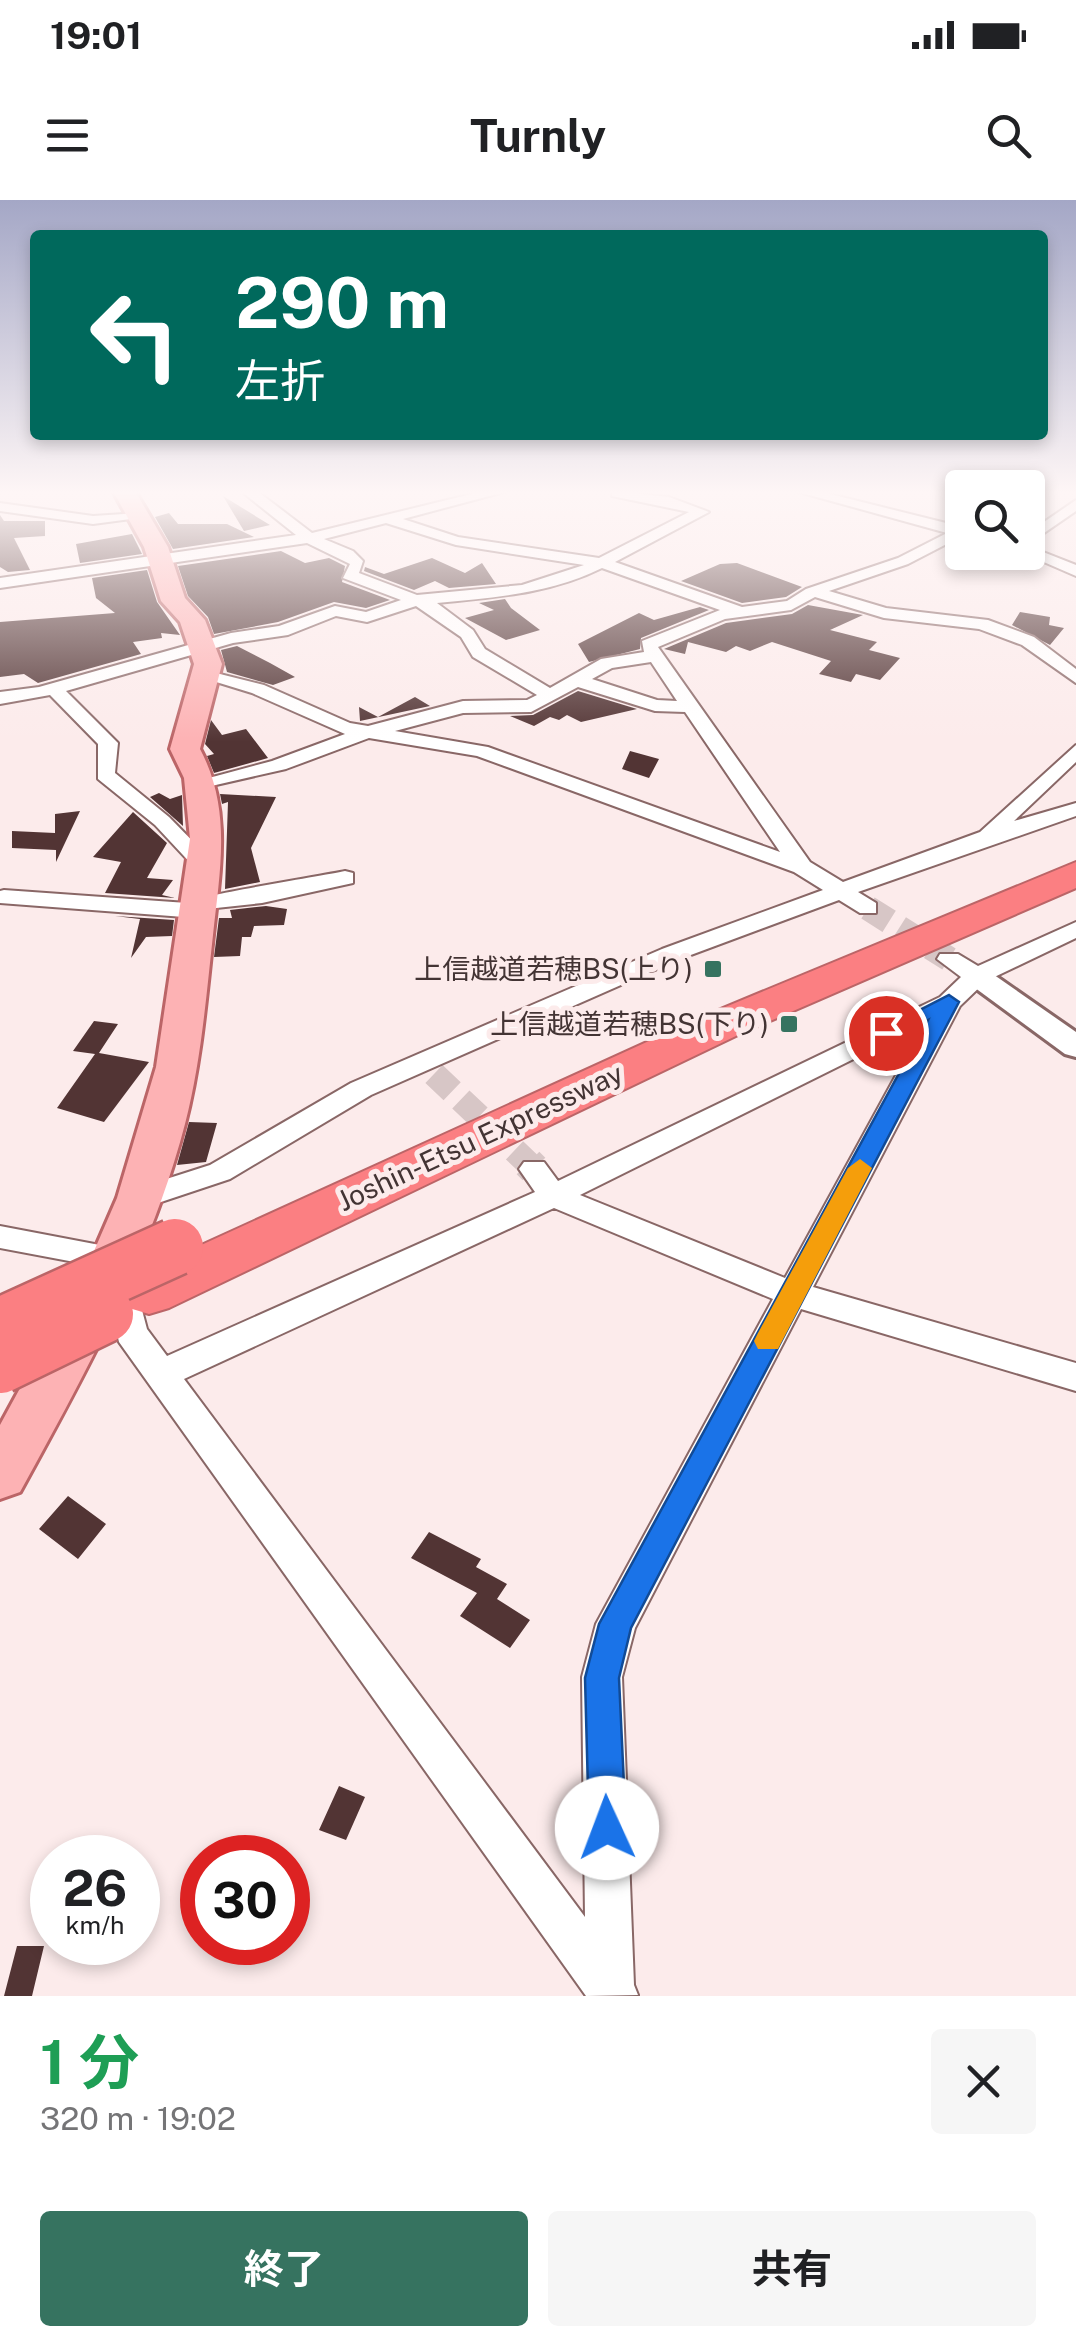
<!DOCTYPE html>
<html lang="ja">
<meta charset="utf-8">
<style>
:root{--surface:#fff;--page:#f6f6f6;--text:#202124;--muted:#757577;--accent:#367360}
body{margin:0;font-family:"Public Sans","Noto Sans JP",sans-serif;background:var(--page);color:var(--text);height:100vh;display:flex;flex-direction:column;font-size:38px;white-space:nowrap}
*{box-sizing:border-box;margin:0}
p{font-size:32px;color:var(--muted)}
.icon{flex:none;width:55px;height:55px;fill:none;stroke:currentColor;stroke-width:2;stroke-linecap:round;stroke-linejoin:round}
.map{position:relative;height:1796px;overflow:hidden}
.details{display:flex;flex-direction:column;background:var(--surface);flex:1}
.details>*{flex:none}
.top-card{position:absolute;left:30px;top:30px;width:1018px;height:210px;border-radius:10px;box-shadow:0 5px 15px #0003;background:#00695c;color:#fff;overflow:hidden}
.tools{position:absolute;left:945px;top:270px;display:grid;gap:20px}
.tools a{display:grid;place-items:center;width:100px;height:100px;border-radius:10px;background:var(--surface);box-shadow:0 5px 15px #0003;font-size:50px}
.speed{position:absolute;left:30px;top:1635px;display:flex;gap:20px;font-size:50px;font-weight:700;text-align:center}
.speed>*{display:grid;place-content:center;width:130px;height:130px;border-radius:50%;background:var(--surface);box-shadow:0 5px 15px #0003;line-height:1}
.speed small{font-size:25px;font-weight:400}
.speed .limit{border:15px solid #d22;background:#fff;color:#111}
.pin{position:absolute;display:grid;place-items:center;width:85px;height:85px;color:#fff;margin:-42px;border:5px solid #fff;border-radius:50%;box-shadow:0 2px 10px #0007}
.me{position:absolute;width:110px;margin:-55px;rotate:358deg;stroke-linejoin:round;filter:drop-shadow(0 0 8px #0008)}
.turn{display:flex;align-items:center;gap:35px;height:210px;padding:0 40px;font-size:45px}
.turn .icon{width:130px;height:130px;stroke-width:2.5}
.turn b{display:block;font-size:70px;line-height:85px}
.round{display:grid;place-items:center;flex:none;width:105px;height:105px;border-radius:10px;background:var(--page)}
.headline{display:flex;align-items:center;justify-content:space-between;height:170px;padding:0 40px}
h1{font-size:60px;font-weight:700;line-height:75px;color:#1e9e55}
.primary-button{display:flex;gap:20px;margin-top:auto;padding:20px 40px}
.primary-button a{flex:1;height:115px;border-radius:10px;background:var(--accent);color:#fff;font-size:40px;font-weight:700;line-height:115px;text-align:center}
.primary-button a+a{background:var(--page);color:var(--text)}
.status{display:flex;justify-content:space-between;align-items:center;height:70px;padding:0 50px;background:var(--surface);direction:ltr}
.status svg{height:28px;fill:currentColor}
header{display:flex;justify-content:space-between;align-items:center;height:130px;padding:0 40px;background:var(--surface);font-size:45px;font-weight:700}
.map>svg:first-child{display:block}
</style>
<div class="status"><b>19:01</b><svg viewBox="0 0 49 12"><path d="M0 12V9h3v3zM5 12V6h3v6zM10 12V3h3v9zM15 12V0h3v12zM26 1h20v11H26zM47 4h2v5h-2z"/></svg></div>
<header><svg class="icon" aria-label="menu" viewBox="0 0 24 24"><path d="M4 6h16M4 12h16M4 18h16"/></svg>Turnly<svg class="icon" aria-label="search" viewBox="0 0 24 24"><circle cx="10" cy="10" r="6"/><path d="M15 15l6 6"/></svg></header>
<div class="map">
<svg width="1076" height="1796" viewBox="0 0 1076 1796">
<rect width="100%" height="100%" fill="#fcebeb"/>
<!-- building -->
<path fill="#523434" d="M223 296 270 325 244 331Z
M169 313 178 324H227L254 337 173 349 155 317Z
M0 315 4 321H45V336L14 338 30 370 8 372 0 367Z
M132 334 142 354 80 363 76 344Z
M281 351 305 363 329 358 345 366 342 382 390 400 366 408 334 402 278 422 214 434 208 417 188 396 178 366Z
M432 358 465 373 482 363 496 384 449 388 435 381 414 390 364 371 365 367 384 374Z
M737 363 802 387 786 397 742 403 681 381 720 364Z
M147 370 157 402 180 435 161 433 162 438 133 442 141 454 38 483 24 474 0 477V422L115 413 96 398 92 378Z
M505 399 511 408 540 430 506 440 465 418 494 410 479 403Z
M808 405 863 415 830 430 877 442 869 450 900 458 880 480 856 474 851 482 819 474 831 461 772 442 750 451 736 446 726 452 688 442 685 454 664 449 726 423 792 414Z
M700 407 709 410 641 438 640 449 589 462 578 444 639 413 654 420Z
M1020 412 1050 417 1049 425 1064 428 1050 445 1012 425Z
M237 446 270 463 295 477 273 485 227 472 221 450Z
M578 491 637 509 581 522 567 515 559 520 550 517 534 526 510 516 533 515Z
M415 497 430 506 360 521 359 507 378 517Z
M211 520 222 535 246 529 268 558 214 573 207 556 214 554 205 544Z
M630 551 659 559 649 578 622 569Z
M159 593 170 599 182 595 183 626 150 597Z
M220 594 276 597 251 648 260 682 225 689 228 602 222 604Z
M80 611 56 662V650L12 648V631L55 633V614Z
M133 612 167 643 147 678 173 680 162 695 175 698 105 693 121 662 93 657Z
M266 706 287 709 284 725 254 726 251 737H242L240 756 214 757 219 718H232L230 710Z
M115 716 174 720 172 736 146 737 131 758 140 719Z
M94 821 118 824 99 853 149 862 104 922 57 908 95 854 73 851Z
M189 922 217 923 206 962 177 965Z
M68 1296 106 1324 78 1359 39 1329Z
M429 1332 481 1359 476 1367 507 1384 497 1399 530 1420 510 1448 460 1416 477 1393 411 1358Z
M339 1586 365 1597 346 1640 319 1630Z
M17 1746H44L32 1796H4Z"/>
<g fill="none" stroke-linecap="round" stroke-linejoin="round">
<!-- minor-tunnel-far1 -->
<path stroke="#d7c6c6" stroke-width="25" stroke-dasharray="25 12" stroke-linecap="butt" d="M868 708 949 759
M434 874 531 966"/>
<!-- minor-tunnel -->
<path stroke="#d7c6c6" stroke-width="32" stroke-dasharray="32 16" stroke-linecap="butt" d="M528 963 534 969"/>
<!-- minor casing -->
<g stroke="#896766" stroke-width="4">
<path id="minor" d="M241 291H257L312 333 484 291H508L403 319 458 337 599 358 689 312 612 296V291L669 297 709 312 615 362 742 407 787 401 806 389 898 358 947 333 795 291H818L962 327V336L908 364 829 391 886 408 988 420 1034 437 1076 469V483L1022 445 979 429 884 418 815 397 791 410 725 419 658 447 810 662 843 682 980 632 1076 545V562L1014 621 1076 603V616L858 692 876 703V713H860L839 700 680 759 371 895 230 979 140 1009 129 1005 125 998 129 991 210 965 351 883 662 749 823 690 794 672 477 556 369 538 286 569 194 590V582L272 561 345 534 252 493 200 477V469L264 485 350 523 368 526 463 501 527 500 537 495 473 457 461 437 416 406 367 422 336 416 288 435 233 443 66 491 118 543 115 573 169 617 215 664 204 671 196 669 155 625 98 579V544L50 495 0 504V492L39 487 231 433 279 426 335 406 366 412 401 400 343 378 350 364 307 343 0 388V378L296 335ZM386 323 456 345 584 365 522 385 417 395 359 373 363 361 353 351 324 339ZM602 368 720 410 642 441 644 452 601 459 550 488 485 449 473 430 437 403C495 397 550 394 602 368ZM651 462 677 501 657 500 592 479 612 468ZM578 487 655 511 685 512 780 652 488 547 395 531 463 513 531 512Z
M1076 300V311L1028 344V333Z
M0 303 93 316 139 313 146 317 93 324 0 311Z
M1028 346 1076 365V376L1023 353 1028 352Z
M345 671 353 673V683L262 703 207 709 205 716 197 718 0 703V691L4 690 187 703C193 696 322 676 345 671Z
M1076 722V738L986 781 960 806 813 1087 1076 1163V1191L801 1109 635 1428 622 1477 634 1785 638 1795 586 1796 119 1142 101 1067 0 1048V1026L126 1050 147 1129 167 1156 535 992 519 969 524 962H544L558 981 940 797 961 777 937 759 940 754H958L978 766ZM924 824 785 1078 580 995ZM554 1008 773 1099 596 1424 582 1477 585 1717 184 1179Z"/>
</g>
<!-- tertiary casing -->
<g stroke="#896766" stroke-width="6">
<path id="tertiary" d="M977 767 987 770 1076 832V857L1065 854 967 782 962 776Z"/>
</g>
<!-- primary casing -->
<g stroke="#bb6567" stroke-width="6">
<path id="primary" d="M113 291H135L168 347 185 398 205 420 222 464 200 549C232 609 220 670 213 735 206 798 201 862 185 924 151 1054 85 1174 20 1292L0 1299V1225L91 1058 117 998 156 867 190 639 184 578 170 549 194 464 180 422 161 401 144 347Z"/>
</g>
<!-- motorway casing -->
<g stroke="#bb6567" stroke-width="4">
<path id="motorway" d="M1076 662V688L738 835 169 1108 149 1114 129 1108 121 1093 129 1078 706 815Z"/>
</g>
<!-- minor -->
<use href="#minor" fill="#fff" fill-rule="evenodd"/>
<!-- tertiary -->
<use href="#tertiary" fill="#fff" fill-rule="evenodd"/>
<!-- primary -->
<use href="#primary" fill="#fdb2b4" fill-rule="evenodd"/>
<!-- motorway -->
<use href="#motorway" fill="#fb7f82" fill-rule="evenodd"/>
<!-- motorway-bridge casing -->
<g stroke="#bb6567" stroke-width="61" stroke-linecap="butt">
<path id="motorway-bridge" d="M1 1126 175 1047
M0 1165 105 1114"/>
</g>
<!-- motorway-bridge -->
<use href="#motorway-bridge" stroke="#fb7f82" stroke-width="56"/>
</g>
<!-- sky -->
<linearGradient id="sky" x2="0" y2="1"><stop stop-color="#a4a7c6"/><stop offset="0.54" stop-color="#fef6f6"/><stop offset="1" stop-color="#fef6f6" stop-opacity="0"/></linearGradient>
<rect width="1076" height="542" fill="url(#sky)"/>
<!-- route -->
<path fill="#1a73e8" stroke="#114b97" stroke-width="2.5" d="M949 795 959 802 631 1428 619 1478 626 1628 620 1641 607 1647 594 1641 589 1628 585 1478 599 1424 928 820 886 840 875 833Z"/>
<!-- slow -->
<path fill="#f59e0b" d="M860 959 872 968 778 1149H758L754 1141 758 1133 848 968Z"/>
<!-- markers -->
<g fill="#367360" stroke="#fcebeb" stroke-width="4">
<rect x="703" y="759" width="20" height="20" rx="5"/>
<rect x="779" y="814" width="20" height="20" rx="5"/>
</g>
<g text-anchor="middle" stroke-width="10" stroke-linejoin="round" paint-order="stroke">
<!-- poi labels -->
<g font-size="28" fill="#433434" stroke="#fcebeb" text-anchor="end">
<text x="693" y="779">上信越道若穂BS(上り)</text>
<text x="769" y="834">上信越道若穂BS(下り)</text>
</g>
<!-- street labels -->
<g font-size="28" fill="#433434" stroke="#fcebeb">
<text transform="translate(480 937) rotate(-25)" y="10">Joshin-Etsu Expressway</text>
</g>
</g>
</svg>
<div class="tools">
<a><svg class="icon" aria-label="search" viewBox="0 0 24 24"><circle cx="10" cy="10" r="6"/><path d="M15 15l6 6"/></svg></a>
</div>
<div class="speed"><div>26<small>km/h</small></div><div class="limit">30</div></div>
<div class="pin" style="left:886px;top:833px;background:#d93025"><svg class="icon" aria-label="arrive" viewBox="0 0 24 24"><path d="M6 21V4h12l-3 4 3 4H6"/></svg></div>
<svg class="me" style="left:607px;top:1628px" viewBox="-20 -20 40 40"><circle r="19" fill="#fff"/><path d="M0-13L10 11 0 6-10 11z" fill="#1a73e8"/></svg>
<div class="top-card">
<div class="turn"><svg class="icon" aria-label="left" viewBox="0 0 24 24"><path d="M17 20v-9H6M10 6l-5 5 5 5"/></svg><div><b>290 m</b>左折</div></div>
</div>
</div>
<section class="details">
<div class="headline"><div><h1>1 分</h1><p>320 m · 19:02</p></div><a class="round"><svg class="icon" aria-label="close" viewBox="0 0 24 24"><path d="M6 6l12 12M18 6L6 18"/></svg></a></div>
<div class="primary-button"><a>終了</a><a>共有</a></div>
</section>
